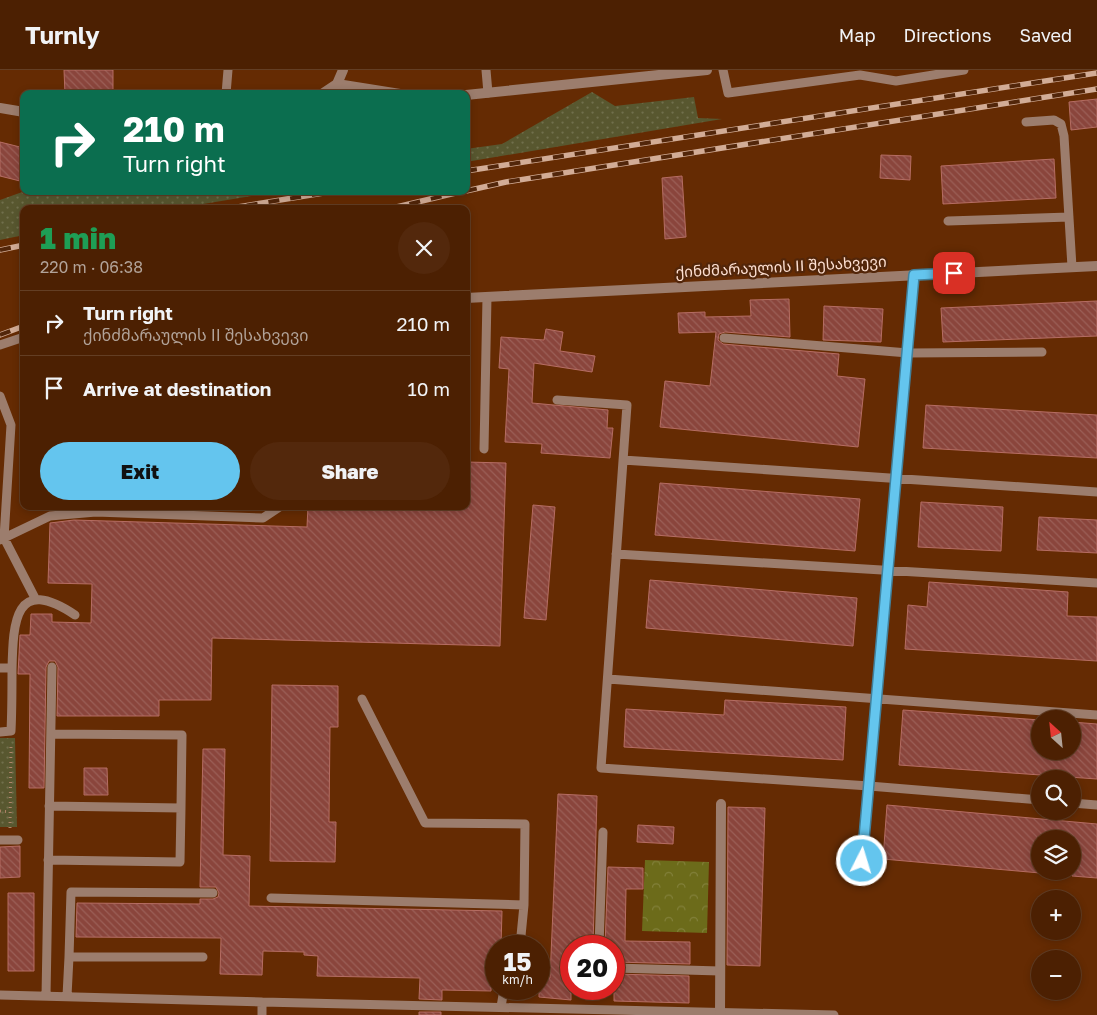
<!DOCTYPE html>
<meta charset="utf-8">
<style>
:root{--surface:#4c2002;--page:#53280c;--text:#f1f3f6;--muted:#b2a399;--line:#633e24;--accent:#64c5ee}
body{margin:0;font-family:"Golos Text","Noto Sans Georgian",sans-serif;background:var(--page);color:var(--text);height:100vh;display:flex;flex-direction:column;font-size:19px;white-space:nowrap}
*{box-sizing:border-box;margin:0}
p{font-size:16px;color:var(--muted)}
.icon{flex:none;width:28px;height:28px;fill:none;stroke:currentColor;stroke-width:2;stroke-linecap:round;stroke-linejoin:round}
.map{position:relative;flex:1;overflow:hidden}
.details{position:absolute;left:20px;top:135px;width:450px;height:305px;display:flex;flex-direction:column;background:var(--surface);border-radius:10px;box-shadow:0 2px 8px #0003,0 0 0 1px var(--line)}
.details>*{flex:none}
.top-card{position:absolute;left:20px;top:20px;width:450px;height:105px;border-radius:10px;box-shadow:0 2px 8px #0003,0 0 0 1px var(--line);background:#0b6e4f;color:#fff;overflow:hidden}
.needle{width:32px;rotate:333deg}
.controls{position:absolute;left:1031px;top:640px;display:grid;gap:10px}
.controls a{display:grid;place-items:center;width:50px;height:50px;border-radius:50%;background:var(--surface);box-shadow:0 2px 8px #0003,0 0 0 1px var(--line);font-size:25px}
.speed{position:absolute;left:485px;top:865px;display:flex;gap:10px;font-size:25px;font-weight:700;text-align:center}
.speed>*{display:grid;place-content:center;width:65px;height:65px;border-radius:50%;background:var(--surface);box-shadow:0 2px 8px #0003,0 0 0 1px var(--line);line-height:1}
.speed small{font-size:12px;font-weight:400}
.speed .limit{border:8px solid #d22;background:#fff;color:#111}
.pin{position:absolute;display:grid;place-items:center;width:42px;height:42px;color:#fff;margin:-21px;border-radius:10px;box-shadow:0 2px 8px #0006}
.me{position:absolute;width:55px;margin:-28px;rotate:5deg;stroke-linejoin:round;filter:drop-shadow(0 0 4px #0008)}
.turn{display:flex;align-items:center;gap:18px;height:105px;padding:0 20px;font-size:22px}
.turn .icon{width:65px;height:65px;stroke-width:2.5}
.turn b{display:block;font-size:35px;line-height:42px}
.round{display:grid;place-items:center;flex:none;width:52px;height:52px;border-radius:26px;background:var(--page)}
.headline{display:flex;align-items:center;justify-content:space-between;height:85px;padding:0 20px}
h1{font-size:30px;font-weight:800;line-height:38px;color:#1e9e55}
.primary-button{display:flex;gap:10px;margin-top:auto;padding:10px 20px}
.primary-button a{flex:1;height:58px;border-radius:30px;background:var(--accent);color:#111;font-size:20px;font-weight:800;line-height:58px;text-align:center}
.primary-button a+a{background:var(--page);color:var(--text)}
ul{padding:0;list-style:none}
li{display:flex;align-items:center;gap:15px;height:65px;padding:0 20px;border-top:1px solid var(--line)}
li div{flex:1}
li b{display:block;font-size:19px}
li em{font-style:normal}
header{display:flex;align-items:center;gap:30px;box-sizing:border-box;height:70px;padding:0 25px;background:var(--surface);border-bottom:1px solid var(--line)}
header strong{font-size:24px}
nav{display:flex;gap:28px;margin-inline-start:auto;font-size:18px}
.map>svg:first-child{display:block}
</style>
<header>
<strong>Turnly</strong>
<nav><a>Map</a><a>Directions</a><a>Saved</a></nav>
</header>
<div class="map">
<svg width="1097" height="945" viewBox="0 0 1097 945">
<defs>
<pattern id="green-dots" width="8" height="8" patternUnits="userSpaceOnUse" patternTransform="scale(1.25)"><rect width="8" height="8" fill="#58572f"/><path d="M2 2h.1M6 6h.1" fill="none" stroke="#716f4c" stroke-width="1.8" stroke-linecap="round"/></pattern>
<pattern id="forest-crowns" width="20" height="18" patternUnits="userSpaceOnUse" patternTransform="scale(1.25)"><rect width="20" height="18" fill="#6c6b1a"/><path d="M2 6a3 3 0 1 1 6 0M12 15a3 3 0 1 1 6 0" fill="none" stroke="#82803a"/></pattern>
<pattern id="building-back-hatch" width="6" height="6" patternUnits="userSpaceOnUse" patternTransform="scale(1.25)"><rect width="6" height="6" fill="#8a453c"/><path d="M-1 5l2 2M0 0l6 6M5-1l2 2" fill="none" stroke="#9b5f57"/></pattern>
</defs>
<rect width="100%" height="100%" fill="#652b03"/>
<!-- green -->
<path fill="url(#green-dots)" d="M592 22 615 36 694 27 698 48 722 49 466 92V79L502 74Z
M25 121H281L173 139H24V165L0 170V130Z
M0 668H15L17 757H0Z"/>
<!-- forest -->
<path fill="url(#forest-crowns)" d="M645 790 709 792 707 863 642 861Z"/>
<!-- building -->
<path fill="url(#building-back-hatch)" stroke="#b66d63" d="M64 0H113V24H65Z
M1097 29V57L1071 60 1069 32Z
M0 72 24 78V112L0 106Z
M881 85 911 86 910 110 880 108Z
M1054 89 1056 128 943 134 941 96Z
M682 106 686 167 665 169 662 108Z
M789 229 790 267 725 262 719 264 718 270 723 274 839 284 837 306 865 309 858 377 660 357 665 311 710 316 716 262 679 263 678 243 705 242V247L751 246 750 230Z
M1097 231V266L943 272 941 238Z
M824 236 883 239 881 272 823 270Z
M546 259 563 262 560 281 595 286 592 302 534 293 532 333 608 340 607 358H613L610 388 541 383 542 374 505 372 509 299 499 298 501 267 544 270Z
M926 335 1097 345V388L923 378Z
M466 392 506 393 500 576 212 568 211 630H159V646H57L58 597 55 591H49L46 597 44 718H29L30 604H18L20 565H30L31 544H52V552L91 553 92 514 48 513 50 453 74 450 307 457 308 436H466Z
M660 413 860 429 855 481 655 465Z
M921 432 1003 437 1001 481 918 477Z
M533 435 555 437 546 550 524 548Z
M1039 447 1097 450V483L1037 480Z
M650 510 857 528 853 576 646 558Z
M929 512 1068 522 1067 546 1097 547V591L905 579 908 535 927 537Z
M272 615 338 616V657H330L329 752H336L335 792 270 791Z
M725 630 846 637 843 690 624 677 626 639 724 645Z
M903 640 1040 650V681H1072V652L1097 654V709L899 695Z
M203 679H225L223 785 250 786 249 836 502 841 501 876H496V890H492L491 921 442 920V930L419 929 420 908 317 906 318 886 304 885V882L263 881 262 905 220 904 221 868 76 867 77 833 200 834V829H213L218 827 219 823 216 817H200Z
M84 698H107L108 725H84Z
M558 724 597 726 593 876H571V930L539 927V908H550Z
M887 735 1097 754V808L1072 806V769H1040V803L883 789Z
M728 737 765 738 760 896 727 895Z
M638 755 674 757 673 774 637 772Z
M20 776V807L0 808V777Z
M608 797 643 798V819H626L625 871 690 872V894L614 892V876H605Z
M8 823H34V901H8Z
M614 904 689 906V933L614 931Z
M419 942H441V945H419Z"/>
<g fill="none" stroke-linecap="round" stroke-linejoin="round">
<!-- path -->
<path stroke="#b08469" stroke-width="3" stroke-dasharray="1 4" stroke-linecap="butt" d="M0 741 10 742
M10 758 11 674"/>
<!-- service -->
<path stroke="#9c7d6d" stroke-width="9" d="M486 0 488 23
M723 0 728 23 860 5 896 11 964 0
M226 24 228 0
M1026 52 1054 50 1061 54 1064 66 1072 197
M948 151 1069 147
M724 268 908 283 1042 282
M0 275 24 267
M0 326 11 355 4 468 36 530
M557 330 627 335 601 698 869 716 1040 730
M484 379 487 227
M623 390 1097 422
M0 470 50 446 96 442 263 448 281 436
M616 484 1097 513
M0 598H12
M608 609 1097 645
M362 629 425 753 525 754 524 835 520 876
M0 662 11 661C12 641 12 620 12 600 13 551 15 505 75 545
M51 664 182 665 181 738
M1072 733 1097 735
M0 770H18
M48 790 180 792 181 738 49 736
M861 810 914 205
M271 828 524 835
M599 876 603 762
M69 887 71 822 213 823
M614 898 720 901
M0 925 262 932
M46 926 52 597
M67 926 69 887H203
M501 937 504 919
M262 945V932L834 945"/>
<!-- minor -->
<path stroke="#9c7d6d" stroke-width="10" d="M337 14 400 24
M466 25 707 0
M466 228 1097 196
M720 945 721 734"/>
<!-- tertiary -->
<path stroke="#9c7d6d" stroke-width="10" d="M322 24 337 14 343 0
M0 38 24 42"/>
<!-- rail casing -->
<g stroke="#d2ac96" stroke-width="5.5">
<path id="rail" d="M466 101 1097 3
M466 121 506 112 1097 19
M225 139 336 121
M388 139 464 121
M0 180 24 175
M0 265 24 256"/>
</g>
<!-- rail -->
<use href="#rail" stroke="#52260a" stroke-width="4" stroke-dasharray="11" stroke-linecap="butt"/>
</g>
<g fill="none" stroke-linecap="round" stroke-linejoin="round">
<!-- route casing -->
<g stroke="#41809b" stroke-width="12">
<path id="route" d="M862 791 914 205 954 203"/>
</g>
<!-- route -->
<use href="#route" stroke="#64c5ee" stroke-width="9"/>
</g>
<g text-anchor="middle" stroke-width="4.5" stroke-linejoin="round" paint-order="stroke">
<!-- street labels -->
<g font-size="15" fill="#fddfd1" stroke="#52260a">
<text transform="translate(781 197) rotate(-3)" y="5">ქინძმარაულის II შესახვევი</text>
</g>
</g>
</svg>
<div class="controls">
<a><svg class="needle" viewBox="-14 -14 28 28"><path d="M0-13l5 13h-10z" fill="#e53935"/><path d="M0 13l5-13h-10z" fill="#b2a399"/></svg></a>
<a><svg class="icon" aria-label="search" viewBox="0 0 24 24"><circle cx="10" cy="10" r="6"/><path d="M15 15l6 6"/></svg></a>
<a><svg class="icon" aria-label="layers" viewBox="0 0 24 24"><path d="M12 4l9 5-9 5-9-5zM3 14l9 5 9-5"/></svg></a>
<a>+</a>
<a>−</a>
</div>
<div class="speed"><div>15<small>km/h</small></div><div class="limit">20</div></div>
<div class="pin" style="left:954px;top:203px;background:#d93025"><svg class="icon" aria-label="arrive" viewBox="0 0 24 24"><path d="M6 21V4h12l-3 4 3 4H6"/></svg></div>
<svg class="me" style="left:862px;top:791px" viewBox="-20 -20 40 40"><circle r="17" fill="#64c5ee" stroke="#fff" stroke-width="3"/><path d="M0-11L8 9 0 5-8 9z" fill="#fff"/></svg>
<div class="top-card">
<div class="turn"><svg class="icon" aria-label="right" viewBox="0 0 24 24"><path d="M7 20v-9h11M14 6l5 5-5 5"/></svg><div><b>210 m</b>Turn right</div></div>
</div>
<section class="details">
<div class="headline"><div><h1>1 min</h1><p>220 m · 06:38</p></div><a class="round"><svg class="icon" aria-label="close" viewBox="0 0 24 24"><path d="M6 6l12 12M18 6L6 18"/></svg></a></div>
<ul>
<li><svg class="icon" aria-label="right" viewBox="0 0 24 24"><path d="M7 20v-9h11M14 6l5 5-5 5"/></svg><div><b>Turn right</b><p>ქინძმარაულის II შესახვევი</p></div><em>210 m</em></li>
<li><svg class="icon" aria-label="arrive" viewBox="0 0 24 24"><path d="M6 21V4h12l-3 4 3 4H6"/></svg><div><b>Arrive at destination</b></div><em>10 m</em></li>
</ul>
<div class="primary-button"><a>Exit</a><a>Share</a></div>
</section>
</div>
